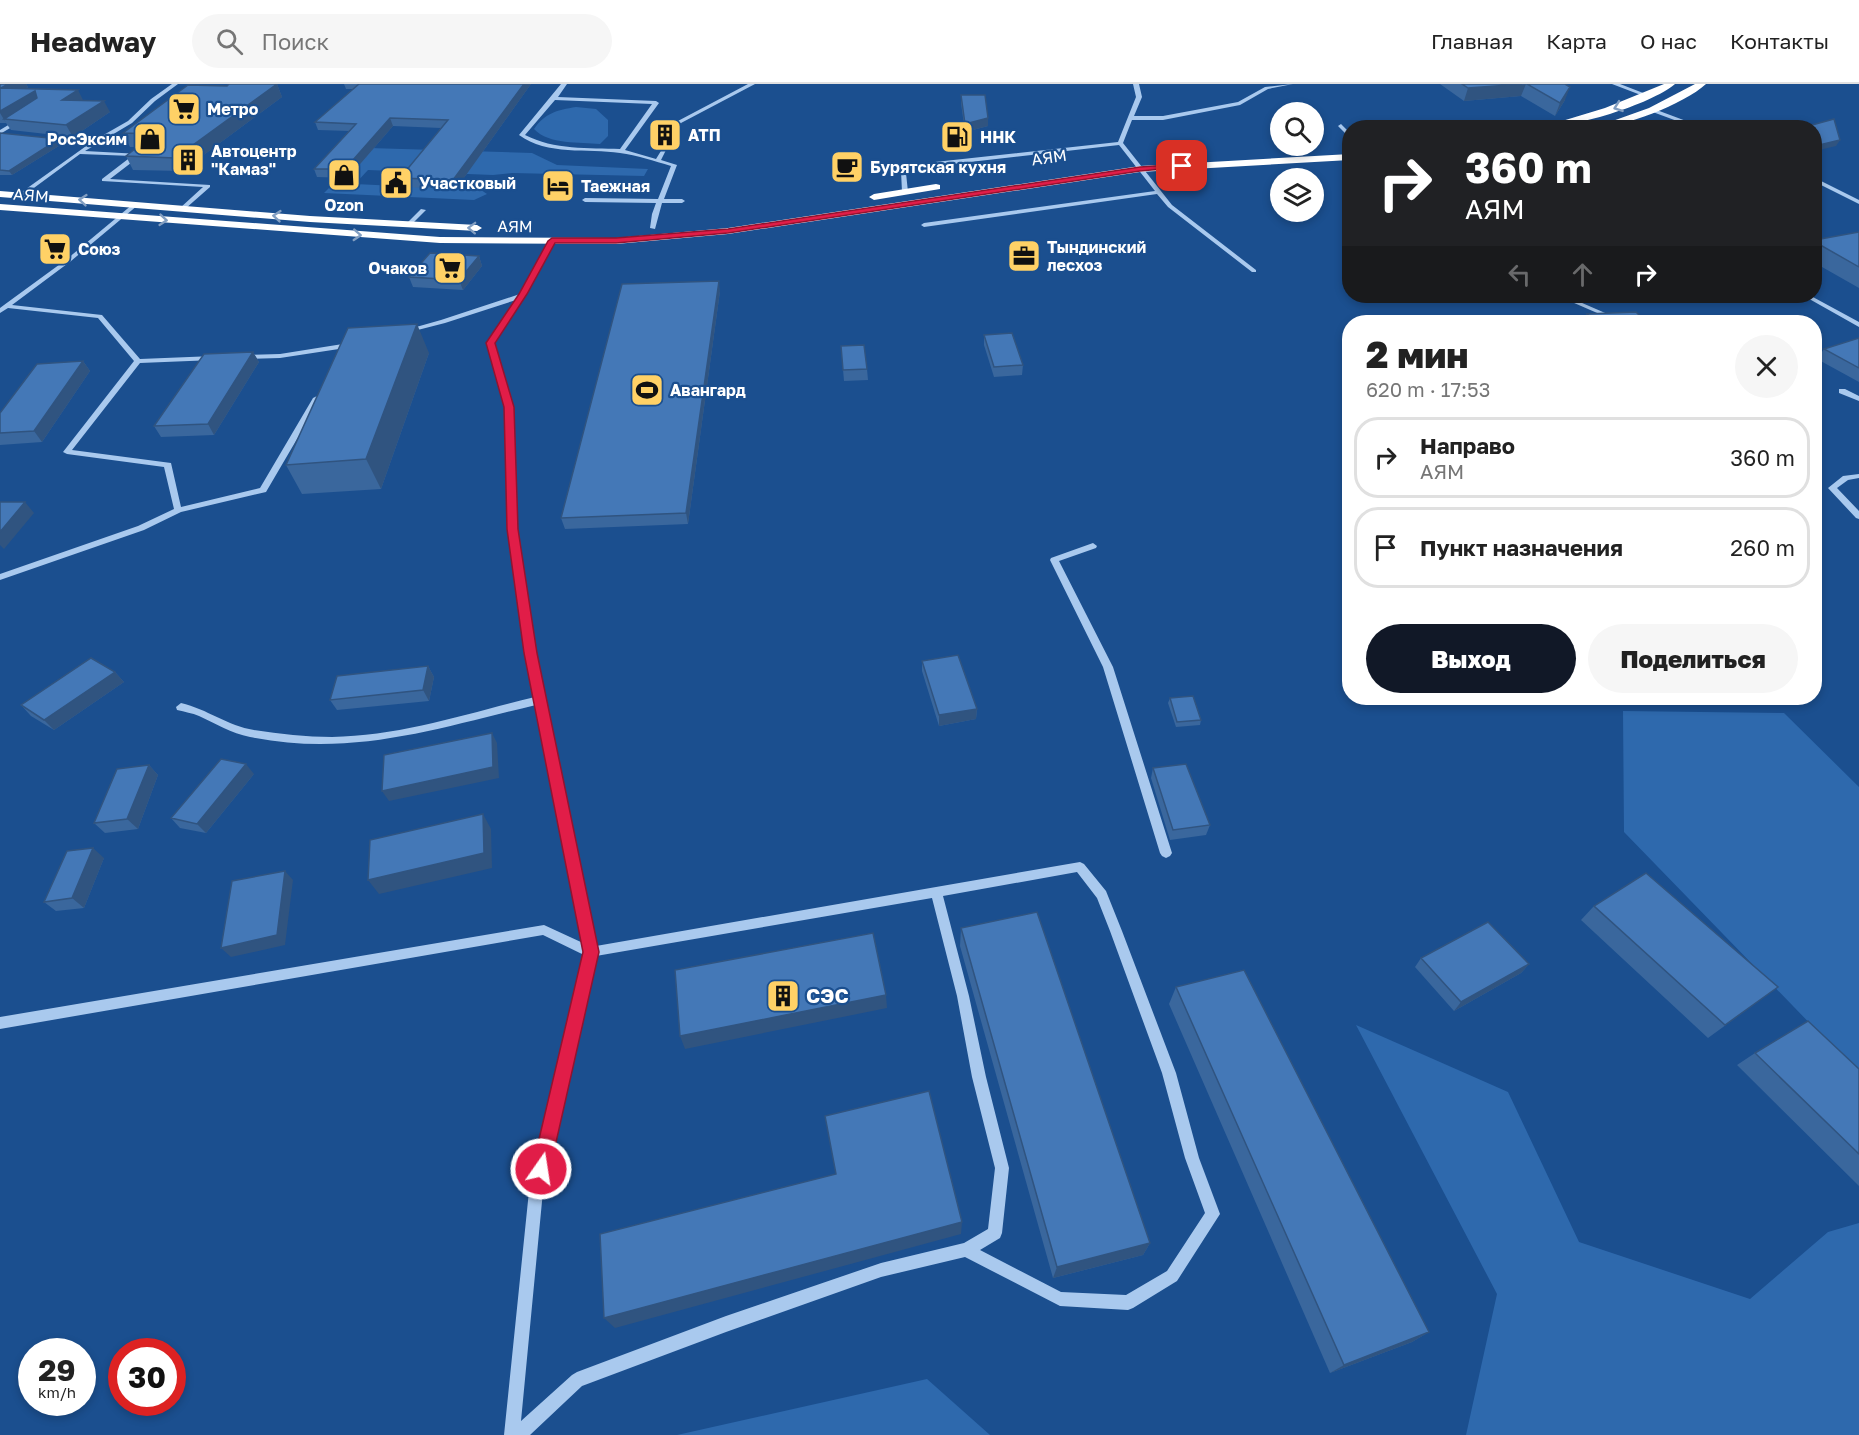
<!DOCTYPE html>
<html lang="ru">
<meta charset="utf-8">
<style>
:root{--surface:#fff;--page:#f6f6f6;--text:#222;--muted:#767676;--line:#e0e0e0;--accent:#111827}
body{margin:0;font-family:"Golos Text",sans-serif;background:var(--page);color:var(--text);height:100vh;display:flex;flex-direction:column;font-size:22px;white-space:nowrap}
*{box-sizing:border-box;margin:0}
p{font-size:20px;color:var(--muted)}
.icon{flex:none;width:33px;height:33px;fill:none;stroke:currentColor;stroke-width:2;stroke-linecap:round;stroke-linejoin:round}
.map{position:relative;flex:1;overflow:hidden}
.details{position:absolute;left:1342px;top:231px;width:480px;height:390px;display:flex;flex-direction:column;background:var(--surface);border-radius:24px;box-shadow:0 3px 9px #0003}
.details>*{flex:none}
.hud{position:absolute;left:1342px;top:36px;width:480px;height:183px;border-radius:24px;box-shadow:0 3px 9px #0003;background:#202124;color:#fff;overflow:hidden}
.controls{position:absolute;left:1270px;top:18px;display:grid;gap:12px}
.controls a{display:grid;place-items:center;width:54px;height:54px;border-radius:50%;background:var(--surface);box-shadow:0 3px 9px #0003;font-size:30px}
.speed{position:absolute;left:18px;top:1254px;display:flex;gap:12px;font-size:30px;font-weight:700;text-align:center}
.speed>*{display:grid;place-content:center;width:78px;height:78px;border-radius:50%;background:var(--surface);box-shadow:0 3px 9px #0003;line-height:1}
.speed small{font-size:15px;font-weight:400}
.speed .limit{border:9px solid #d22;background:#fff;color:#111}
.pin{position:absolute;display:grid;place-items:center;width:51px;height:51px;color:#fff;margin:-26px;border-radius:12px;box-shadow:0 3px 9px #0006}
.me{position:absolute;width:66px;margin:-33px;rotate:13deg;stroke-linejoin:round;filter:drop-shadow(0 0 4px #0008)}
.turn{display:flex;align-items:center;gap:21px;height:126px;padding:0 24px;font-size:27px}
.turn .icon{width:78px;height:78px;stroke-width:2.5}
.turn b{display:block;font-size:42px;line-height:51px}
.lanes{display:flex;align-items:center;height:57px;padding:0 24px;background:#0003;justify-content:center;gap:30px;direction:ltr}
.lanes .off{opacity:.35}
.round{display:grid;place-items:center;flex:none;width:63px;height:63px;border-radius:32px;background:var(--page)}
.head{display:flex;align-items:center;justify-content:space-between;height:102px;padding:0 24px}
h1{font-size:36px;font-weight:800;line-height:45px}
.cta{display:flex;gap:12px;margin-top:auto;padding:12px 24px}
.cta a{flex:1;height:69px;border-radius:36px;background:var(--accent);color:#fff;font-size:24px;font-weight:800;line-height:69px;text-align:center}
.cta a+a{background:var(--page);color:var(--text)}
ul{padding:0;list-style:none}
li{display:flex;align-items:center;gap:18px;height:81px;margin:0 12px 9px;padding:0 12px;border:3px solid var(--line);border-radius:24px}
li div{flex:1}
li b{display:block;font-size:22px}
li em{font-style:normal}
header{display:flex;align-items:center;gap:36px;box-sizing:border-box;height:84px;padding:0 30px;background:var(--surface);border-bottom:2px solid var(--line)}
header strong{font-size:28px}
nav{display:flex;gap:33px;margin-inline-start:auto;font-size:21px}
.search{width:420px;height:54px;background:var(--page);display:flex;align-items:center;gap:15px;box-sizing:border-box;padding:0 21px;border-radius:33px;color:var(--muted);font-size:22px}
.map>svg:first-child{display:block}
</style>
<header>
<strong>Headway</strong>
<div class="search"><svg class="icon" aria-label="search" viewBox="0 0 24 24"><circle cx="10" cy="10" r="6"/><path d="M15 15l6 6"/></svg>Поиск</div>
<nav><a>Главная</a><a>Карта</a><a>О нас</a><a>Контакты</a></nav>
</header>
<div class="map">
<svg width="1859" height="1351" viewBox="0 0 1859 1351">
<rect width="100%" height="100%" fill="#1b4f8f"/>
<!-- green -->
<path fill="#2e69ad" d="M576 23 596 25 608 36V52L600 60C580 58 549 61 534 45 545 29 557 26 576 23Z
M369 64 532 69 557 81 648 85 644 92 512 89 493 91 368 86 355 100 481 106 487 110 474 116 324 109Z
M1623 627 1784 629 1859 703V990L1624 748Z
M1356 941 1508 1008 1579 1158 1750 1215 1828 1148 1859 1139V1351H1466L1497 1210Z
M927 1295 990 1351H677Z"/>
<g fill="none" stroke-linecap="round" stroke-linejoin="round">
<!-- minor-tunnel -->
<path stroke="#3d69a0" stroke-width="6" stroke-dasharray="6 3" stroke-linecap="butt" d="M666 63 679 38"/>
<!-- minor -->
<path fill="#a9c9ee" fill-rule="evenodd" d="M172 0H178L155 17 132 39 85 67 140 70V72L110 95 210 101V103L185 125 180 124 203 103 102 97V95L132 72 80 70 23 112H19V110L89 60 45 56 43 55V53L93 57 128 37 151 15Z
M561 0H567L558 13 656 17 659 19 625 66 656 75 664 62H668L661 76 677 81 664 115H682L685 117 682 119H662L655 145 650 144 652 130 656 119 585 118 582 116 585 114 658 115 671 82C654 77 637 71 620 69 588 64 547 72 519 51ZM555 16 652 20 620 65C589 64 554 66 525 51Z
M748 0H755L681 39 676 38Z
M1133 0H1139L1142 13 1134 32H1163L1238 18 1265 3 1293 0 1268 5 1240 21 1163 36H1132L1123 59 1172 121 1256 186V188H1252L1168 123 1157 110 924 143 921 141 924 139 1155 107 1119 61 935 82 906 89 908 108 905 110 902 108 901 87 935 78 1118 58 1136 13Z
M1612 0H1620L1651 12 1646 13Z
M1650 25H1654L1705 44H1696L1650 27Z
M20 34 22 37 0 50V46Z
M1341 40 1350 49V54L1338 42Z
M1815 94 1859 116V120L1815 98Z
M133 120 138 121 71 177 12 221 102 231 140 275 214 272 218 274 214 276 140 279 72 366 171 379 181 423 260 404 313 314 317 312 321 314 266 408 181 428 144 446 0 496V490L138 442 174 425 164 383 67 370 63 368 134 277 98 234 8 224 0 229V224L4 221 67 175Z
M421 125 426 126 410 142H406V140Z
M552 155 555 157 526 211 495 259 513 323 516 445 536 569 596 862 1080 778 1084 780 1106 807 1122 847 1176 989 1199 1074 1220 1130 1177 1197 1133 1224 1128 1226 1060 1222 965 1173 881 1193 726 1248 582 1302 530 1351H504L529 1107 584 871 543 851 0 945V933L544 841 583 859 536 621C439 644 351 674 250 653 231 649 216 640 199 632 192 629 185 628 177 626L176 623 181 619C207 625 228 642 254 646 280 650 306 653 332 653 401 652 469 629 535 613L526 569 508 445 505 323 487 259 516 216 445 239 406 249 402 247 441 236 520 210 549 157ZM1077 788 1097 814 1110 847 1162 989 1185 1074 1205 1129 1167 1187 1126 1211 1061 1208 980 1166 1000 1154 1002 1149 1009 1084 986 993 969 912 943 812ZM932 814 957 912 972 993 995 1084 988 1145 964 1159 881 1179 726 1232 577 1288 572 1291 521 1337 543 1107 596 872Z
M1558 212H1566L1626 238H1618Z
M1804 212H1811L1859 238V243Z
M349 259H352V263L280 274 241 275 237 273 241 271 280 270Z
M1839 305H1845L1859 312V317L1839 309Z
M1859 390V394L1848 396 1837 404 1859 427V435L1856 434 1828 404 1843 392Z
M1093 459 1097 462 1096 464 1059 477 1113 583 1172 769 1170 772 1166 774 1162 772 1160 769 1103 583 1050 476 1051 474Z"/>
<!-- highway -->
<path fill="#fff" fill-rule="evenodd" d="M1664 0H1675C1650 21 1572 44 1539 44L1605 24Z
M1695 0H1706C1684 20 1623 44 1593 44L1649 24Z
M1350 70V76L1140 88 728 150 616 160 440 159 0 126V120L440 153 616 154 728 144 1140 82Z
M936 100 940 101V105L874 116 869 113 874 110Z
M0 107 310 132 477 141 482 144 477 147 310 138 0 113Z"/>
</g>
<!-- wall -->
<path fill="#3a679d" d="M0 0H26L28 3 26 5 83 17 110 28 73 53 11 46 6 39H0Z
M277 0 282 13 182 87 133 86 126 72 138 63H130L123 49 227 2Z
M344 0H531L456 105 403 103 400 94 441 44 393 42 348 94 317 93 314 85 349 47 318 46 315 38 353 5H346Z
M1440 0H1565V16L1555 32 1521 12 1464 17Z
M961 11 988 34V42L965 48 961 19Z
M0 49 62 60 12 91H0Z
M1859 148V204L1815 179V156Z
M479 172 482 182 463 206 413 203 409 193Z
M720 207 688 440 565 445 561 434Z
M1587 230 1646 238H1583Z
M984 251 1023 281 1022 291 994 293 984 261Z
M1859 254V298L1817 275 1824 265Z
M841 262 867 285 868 296 844 297Z
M253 268 259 278 214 351 161 353 154 342Z
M429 269 381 405 302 410 286 381Z
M83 277 90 287 42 358 0 361V329Z
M922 577 977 625 976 635 939 642 922 587Z
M428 582 434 593 429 617 337 626 330 616Z
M115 588 124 598 54 646 31 632 21 621Z
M1170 614 1201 636 1200 641 1176 643 1168 619Z
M149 681 158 691 138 745 105 749 94 739Z
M1153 684 1210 741 1206 751 1170 756 1151 694Z
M254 690 206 749 180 744 171 734Z
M104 774 84 824 56 827 44 818Z
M1594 822 1778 903 1708 954 1581 836Z
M961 844 1150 1159 1143 1171 1053 1194 960 862Z
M1421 874 1529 880 1521 889 1454 927 1415 883Z
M1176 903 1429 1248 1412 1258 1330 1289 1169 920Z
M1755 969 1859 985V1102L1737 981Z"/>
<!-- shaded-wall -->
<path fill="#305480" d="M8 0H26L28 3 8 15 1 4Z
M277 0 282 13 182 87 175 74Z
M524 0H531L456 105 453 96Z
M1526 0 1521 12 1464 17 1468 4Z
M1570 3 1565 16 1555 32 1560 19Z
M78 6 84 18 62 16Z
M35 7 41 19 4 35 6 39 0 29V27Z
M104 17 110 28 73 53 66 41Z
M390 34 393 42 348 94 345 85Z
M988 34V42L965 48V40Z
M59 55 62 60 12 91 9 87Z
M1840 56 1836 62 1815 67V62Z
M479 172 482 182 463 206 459 196Z
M719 197 720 207 688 440 686 429Z
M417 240 429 269 381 405 366 375Z
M253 268 259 278 214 351 208 340Z
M83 277 90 287 42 358 34 347Z
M25 418 34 429 4 465 0 461V448Z
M428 582 434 593 429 617 423 606Z
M115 588 124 598 54 646 44 636Z
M977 625 976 635 939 642V631Z
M492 649 497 659 499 694 389 717 382 707Z
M246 680 254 690 206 749 197 740Z
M149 681 158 691 138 745 127 735Z
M483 730 491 745 492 784 379 810 368 796Z
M93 764 104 774 84 824 72 814Z
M285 787 293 796 285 861 231 873 221 864Z
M1529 880 1521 889 1454 927 1461 918Z
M886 911 887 924 685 965 680 952Z
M962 1138 961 1150 615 1244 604 1234Z
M1150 1159 1143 1171 1053 1194 1057 1183Z
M1429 1248 1412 1258 1330 1289 1344 1281Z"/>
<!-- building -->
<path fill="#4478b7" stroke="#305480" stroke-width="1.5" d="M0 0H8L1 4 78 6 62 16 104 17 66 41 4 35 37 14 35 7 0 27Z
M229 0H277L175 74 126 72 154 50 123 49 188 1 227 2Z
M359 0H524L453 96 400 94 448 36 390 34 345 85H314L356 40 315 38Z
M1462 0H1522L1468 4Z
M1527 0H1565L1570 3 1560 19Z
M961 11H985L988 34 965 40Z
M1834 35 1840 56 1815 62V44H1801Z
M0 49 59 55 9 87 0 86Z
M1859 148V183L1815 158V156Z
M430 169 479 172 459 196 409 193Z
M719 197 686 429 561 434 622 200Z
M1636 228 1646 238H1595L1587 230Z
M417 240 366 375 286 381 348 244Z
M1012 249 1023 281 994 283 984 251Z
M1859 254V284L1824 265Z
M864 261 867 285 843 286 841 262Z
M253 268 208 340 154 342 204 270Z
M83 277 34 347 0 349V329L37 280Z
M0 418H25L0 448Z
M958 571 977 625 939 631 922 577Z
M91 574 115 588 44 636 21 621Z
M428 582 423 606 330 616 337 592Z
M1193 612 1201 636 1177 638 1170 614Z
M492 649 493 683 382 707 384 671Z
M221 675 246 680 197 740 171 734Z
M1186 680 1210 741 1173 746 1153 684Z
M149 681 127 735 94 739 117 685Z
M483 730 484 769 368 796 370 756Z
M93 764 72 814 44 818 67 767Z
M285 787 277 851 221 864 232 797Z
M1646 789 1778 903 1725 941 1594 822Z
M1037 828 1150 1159 1057 1183 961 844Z
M1488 838 1529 880 1461 918 1421 874Z
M873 849 886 911 680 952 675 886Z
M1244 886 1429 1248 1344 1281 1176 903Z
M1808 937 1859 985V1070L1755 969Z
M929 1007 962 1138 604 1234 600 1150 836 1090 825 1032Z"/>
<!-- one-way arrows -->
<defs><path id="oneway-chevron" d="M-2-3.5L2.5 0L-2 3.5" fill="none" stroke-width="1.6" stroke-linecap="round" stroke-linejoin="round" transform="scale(1.5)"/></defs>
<g stroke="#829ec1">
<use href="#oneway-chevron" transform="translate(1618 23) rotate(160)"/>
<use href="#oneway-chevron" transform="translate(83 116) rotate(-175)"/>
<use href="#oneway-chevron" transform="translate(277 132) rotate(-175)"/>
<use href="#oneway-chevron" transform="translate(163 136) rotate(5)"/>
<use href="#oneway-chevron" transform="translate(472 144) rotate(-178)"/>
<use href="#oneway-chevron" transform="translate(357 151) rotate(3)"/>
</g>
<!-- route -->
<path fill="#e11d48" stroke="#92132f" stroke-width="1.5" d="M1182 80 1185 83 1140 87 728 149 616 159H555L527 210 495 259 514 323 518 445 537 569 599 868 550 1085 547 1091 541 1094 535 1091 532 1085 583 868 524 569 507 445 504 323 486 259 519 210 548 157 552 154H616L728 145 1140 83Z"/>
<!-- icons -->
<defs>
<g id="supermarket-square" transform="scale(1.725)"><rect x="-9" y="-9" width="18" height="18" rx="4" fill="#ffd166" stroke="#1b4f8f"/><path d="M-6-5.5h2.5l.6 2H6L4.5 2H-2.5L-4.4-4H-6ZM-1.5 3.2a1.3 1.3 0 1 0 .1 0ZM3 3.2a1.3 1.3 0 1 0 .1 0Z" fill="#111"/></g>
<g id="building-square" transform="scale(1.725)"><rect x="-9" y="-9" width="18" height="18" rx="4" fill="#ffd166" stroke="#1b4f8f"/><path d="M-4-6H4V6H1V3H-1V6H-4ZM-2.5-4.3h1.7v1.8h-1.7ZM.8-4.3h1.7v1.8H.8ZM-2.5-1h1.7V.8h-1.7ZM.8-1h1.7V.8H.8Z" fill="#111"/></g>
<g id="fuel-square" transform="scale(1.725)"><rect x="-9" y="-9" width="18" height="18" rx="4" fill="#ffd166" stroke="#1b4f8f"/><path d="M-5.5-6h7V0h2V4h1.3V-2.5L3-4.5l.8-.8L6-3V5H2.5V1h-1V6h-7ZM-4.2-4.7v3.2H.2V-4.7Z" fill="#111"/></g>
<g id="shop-square" transform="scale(1.725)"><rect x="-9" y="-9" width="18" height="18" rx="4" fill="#ffd166" stroke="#1b4f8f"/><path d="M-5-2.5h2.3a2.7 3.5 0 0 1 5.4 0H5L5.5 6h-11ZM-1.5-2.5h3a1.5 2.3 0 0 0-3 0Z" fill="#111"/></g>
<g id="cafe-square" transform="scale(1.725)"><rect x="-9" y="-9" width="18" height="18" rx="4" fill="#ffd166" stroke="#1b4f8f"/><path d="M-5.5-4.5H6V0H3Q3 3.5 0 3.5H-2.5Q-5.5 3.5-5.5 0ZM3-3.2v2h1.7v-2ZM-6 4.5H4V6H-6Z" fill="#111"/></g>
<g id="civic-square" transform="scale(1.725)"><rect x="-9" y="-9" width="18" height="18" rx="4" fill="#ffd166" stroke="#1b4f8f"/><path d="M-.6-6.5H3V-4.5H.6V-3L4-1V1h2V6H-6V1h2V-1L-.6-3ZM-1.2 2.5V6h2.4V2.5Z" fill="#111"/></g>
<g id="hotel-square" transform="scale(1.725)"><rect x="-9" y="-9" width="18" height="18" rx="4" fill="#ffd166" stroke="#1b4f8f"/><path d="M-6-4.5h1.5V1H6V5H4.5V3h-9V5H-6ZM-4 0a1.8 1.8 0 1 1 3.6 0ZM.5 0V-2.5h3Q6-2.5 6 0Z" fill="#111"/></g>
<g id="office-square" transform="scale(1.725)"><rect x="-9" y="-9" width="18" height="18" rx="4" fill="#ffd166" stroke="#1b4f8f"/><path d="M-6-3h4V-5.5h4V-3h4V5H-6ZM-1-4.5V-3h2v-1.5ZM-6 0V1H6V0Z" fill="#111"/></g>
<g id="stadium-square" transform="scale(1.725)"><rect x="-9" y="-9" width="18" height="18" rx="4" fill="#ffd166" stroke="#1b4f8f"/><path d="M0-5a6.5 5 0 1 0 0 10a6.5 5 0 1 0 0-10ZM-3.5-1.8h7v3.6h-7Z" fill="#111"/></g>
</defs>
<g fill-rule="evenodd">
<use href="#supermarket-square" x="184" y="25"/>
<use href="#building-square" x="665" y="51"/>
<use href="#fuel-square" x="957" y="53"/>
<use href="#shop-square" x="150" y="55"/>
<use href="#building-square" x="188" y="76"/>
<use href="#cafe-square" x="847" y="83"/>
<use href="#shop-square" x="344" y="91"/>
<use href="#civic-square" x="396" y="99"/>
<use href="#hotel-square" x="558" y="102"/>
<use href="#supermarket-square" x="55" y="165"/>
<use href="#office-square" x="1024" y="172"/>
<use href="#supermarket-square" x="450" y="184"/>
<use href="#stadium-square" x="647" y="306"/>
<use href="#building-square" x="783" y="912"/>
</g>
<g text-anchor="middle" stroke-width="4.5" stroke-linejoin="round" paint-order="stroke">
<!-- far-poi labels -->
<g font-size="16" font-weight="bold" fill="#fff" stroke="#1b4f8f" text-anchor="start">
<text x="207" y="31">Метро</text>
<text x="688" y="57">АТП</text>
<text x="980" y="59">ННК</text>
<text x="127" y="61" text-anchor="end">РосЭксим</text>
<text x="211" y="73">Автоцентр<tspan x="211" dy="18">"Камаз"</tspan></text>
<text x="870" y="89">Бурятская кухня</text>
<text x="419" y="105">Участковый</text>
<text x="581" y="108">Таежная</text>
<text x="344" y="127" text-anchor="middle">Ozon</text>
<text x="1047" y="169">Тындинский<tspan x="1047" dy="18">лесхоз</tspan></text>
<text x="78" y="171">Союз</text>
<text x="427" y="190" text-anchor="end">Очаков</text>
<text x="670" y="312">Авангард</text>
</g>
<!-- far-street labels -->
<g font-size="16" fill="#fff" stroke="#1b4f8f">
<text transform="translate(1049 73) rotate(-8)" y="6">АЯМ</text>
<text transform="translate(31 111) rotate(5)" y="6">АЯМ</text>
<text transform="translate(515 142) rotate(1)" y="6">АЯМ</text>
</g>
<!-- poi labels -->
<g font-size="20" font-weight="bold" fill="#fff" stroke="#1b4f8f" text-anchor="start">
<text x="806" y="919">СЭС</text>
</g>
</g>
</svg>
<div class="controls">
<a><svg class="icon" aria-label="search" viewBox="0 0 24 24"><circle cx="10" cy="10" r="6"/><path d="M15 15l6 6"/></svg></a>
<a><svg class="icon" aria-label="layers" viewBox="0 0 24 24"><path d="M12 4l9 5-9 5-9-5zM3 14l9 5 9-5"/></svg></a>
</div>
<div class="speed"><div>29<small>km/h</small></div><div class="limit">30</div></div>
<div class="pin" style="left:1182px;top:82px;background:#d93025"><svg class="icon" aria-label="arrive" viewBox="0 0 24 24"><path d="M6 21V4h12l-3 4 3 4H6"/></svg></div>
<svg class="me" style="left:541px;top:1085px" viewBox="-20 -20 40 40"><circle r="17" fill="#e11d48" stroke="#fff" stroke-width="3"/><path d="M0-11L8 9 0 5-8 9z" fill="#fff"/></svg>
<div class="hud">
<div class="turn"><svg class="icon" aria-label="right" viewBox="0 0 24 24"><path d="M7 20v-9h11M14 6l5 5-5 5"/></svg><div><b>360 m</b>АЯМ</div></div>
<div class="lanes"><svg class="icon off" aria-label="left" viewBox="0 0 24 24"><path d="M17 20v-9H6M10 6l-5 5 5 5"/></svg><svg class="icon off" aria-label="ahead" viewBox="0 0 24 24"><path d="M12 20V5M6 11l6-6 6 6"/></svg><svg class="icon" aria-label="right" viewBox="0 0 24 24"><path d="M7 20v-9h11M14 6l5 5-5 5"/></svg></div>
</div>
<section class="details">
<div class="head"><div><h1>2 мин</h1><p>620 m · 17:53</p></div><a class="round"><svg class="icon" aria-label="close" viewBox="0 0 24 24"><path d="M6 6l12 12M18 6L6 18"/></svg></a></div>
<ul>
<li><svg class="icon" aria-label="right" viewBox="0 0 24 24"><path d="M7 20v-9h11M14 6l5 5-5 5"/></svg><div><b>Направо</b><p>АЯМ</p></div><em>360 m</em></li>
<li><svg class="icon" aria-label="arrive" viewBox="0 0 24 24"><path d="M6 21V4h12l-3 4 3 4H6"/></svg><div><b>Пункт назначения</b></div><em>260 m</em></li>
</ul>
<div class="cta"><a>Выход</a><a>Поделиться</a></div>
</section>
</div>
